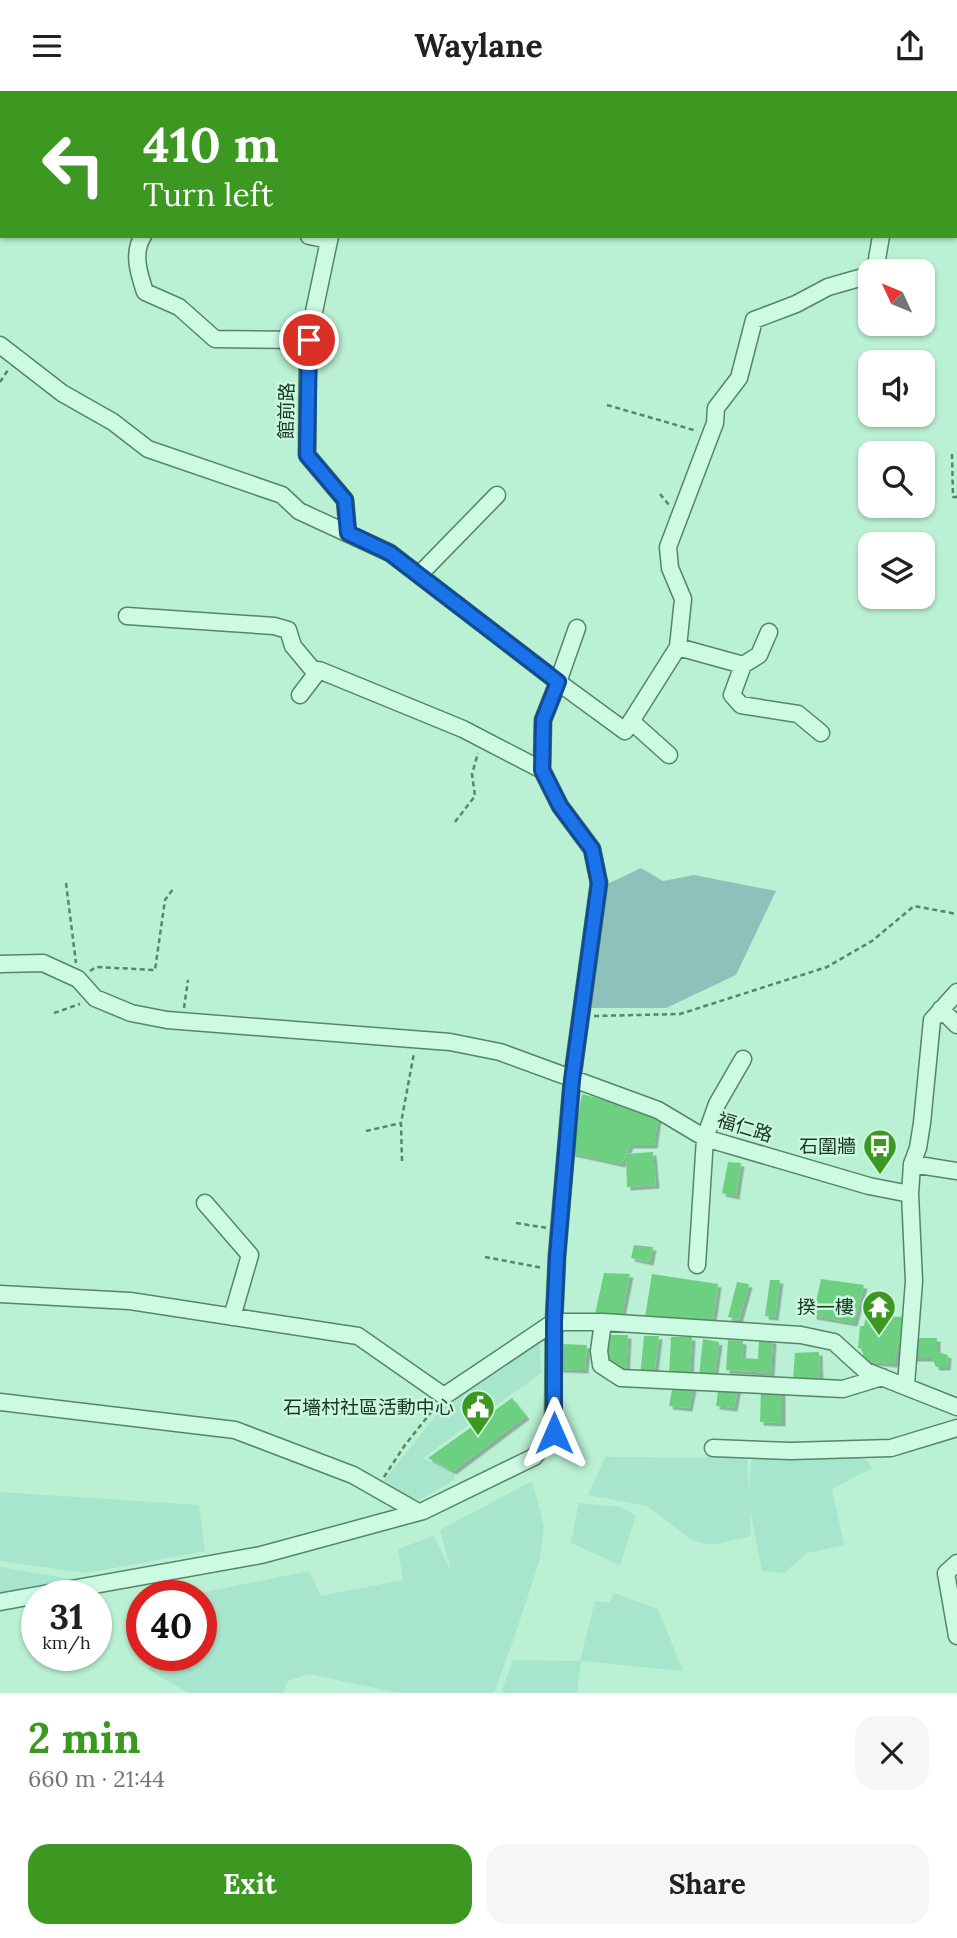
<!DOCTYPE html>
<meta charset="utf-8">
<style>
:root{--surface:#fff;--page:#f6f6f6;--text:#202124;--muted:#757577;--accent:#3c9821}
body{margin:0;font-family:Lora,"Noto Sans TC",serif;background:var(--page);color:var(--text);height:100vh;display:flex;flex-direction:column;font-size:26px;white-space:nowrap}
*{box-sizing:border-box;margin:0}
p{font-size:23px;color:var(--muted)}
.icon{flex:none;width:38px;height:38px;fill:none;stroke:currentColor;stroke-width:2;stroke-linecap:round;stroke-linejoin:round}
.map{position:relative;height:1602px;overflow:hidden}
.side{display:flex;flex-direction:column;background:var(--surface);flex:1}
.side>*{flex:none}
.banner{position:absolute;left:0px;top:0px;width:957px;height:147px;box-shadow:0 2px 5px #0004;background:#3c9821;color:#fff;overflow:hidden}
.needle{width:46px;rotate:314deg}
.buttons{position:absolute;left:858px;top:168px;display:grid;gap:14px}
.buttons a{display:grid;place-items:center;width:77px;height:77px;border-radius:14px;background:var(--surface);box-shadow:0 2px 5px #0004;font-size:35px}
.speed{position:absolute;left:21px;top:1489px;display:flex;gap:14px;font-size:35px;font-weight:700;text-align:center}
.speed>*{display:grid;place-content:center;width:91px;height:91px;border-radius:50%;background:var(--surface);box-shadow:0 2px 5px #0004;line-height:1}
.speed small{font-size:18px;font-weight:400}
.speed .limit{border:10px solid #d22;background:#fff;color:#111}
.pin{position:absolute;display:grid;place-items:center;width:60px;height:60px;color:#fff;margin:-30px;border:4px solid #fff;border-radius:50%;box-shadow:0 2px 7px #0007}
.me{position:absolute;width:77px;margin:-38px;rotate:0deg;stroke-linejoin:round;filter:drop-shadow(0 0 5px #0008)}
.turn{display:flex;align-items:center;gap:24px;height:147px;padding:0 28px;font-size:32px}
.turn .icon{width:91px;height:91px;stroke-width:2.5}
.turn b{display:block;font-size:49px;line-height:60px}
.round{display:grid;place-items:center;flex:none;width:74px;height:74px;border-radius:21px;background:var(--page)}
.headline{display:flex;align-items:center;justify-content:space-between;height:119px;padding:0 28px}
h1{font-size:42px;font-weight:800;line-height:52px;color:var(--accent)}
.button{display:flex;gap:14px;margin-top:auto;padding:14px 28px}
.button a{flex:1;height:80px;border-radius:21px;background:var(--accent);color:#fff;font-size:28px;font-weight:800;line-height:80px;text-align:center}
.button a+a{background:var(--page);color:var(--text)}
header{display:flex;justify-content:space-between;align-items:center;height:91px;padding:0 28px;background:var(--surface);font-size:32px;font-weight:800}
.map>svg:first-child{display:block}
</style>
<header><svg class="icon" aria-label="menu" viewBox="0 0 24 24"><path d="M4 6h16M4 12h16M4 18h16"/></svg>Waylane<svg class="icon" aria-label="share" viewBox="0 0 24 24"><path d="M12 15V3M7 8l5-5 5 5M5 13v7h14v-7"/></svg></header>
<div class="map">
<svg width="957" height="1602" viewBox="0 0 957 1602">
<defs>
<filter id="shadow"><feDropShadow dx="3.5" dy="3.5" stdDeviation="0" flood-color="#0004"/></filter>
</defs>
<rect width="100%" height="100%" fill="#baf0d3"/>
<!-- farmland -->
<path fill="#a7e5cd" d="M539 1240 541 1282 423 1367 455 1382 454 1389 418 1410 381 1393 448 1310Z
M752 1364 860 1366 868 1370 872 1377 832 1398 844 1454 807 1462 784 1482 762 1480 750 1418 751 1445 712 1454 692 1449 647 1415 588 1404 605 1366 747 1367 749 1400Z
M532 1390 544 1435 540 1468 513 1550 494 1602H398L309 1583 288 1590 283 1602H189L149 1579 152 1565 201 1564V1505H186L309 1480 321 1505 403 1489 398 1458 434 1445 452 1483 440 1439Z
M0 1401 199 1414 205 1460 87 1482 0 1470Z
M579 1412 621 1416 636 1425 620 1474 571 1452Z
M0 1476 83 1490 0 1505Z
M614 1502 658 1518 683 1580 581 1570 577 1602H505L502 1599 513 1569 580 1570 595 1510 610 1512Z"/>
<!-- cemetery -->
<path fill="#8ec1bc" d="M641 777 663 790 694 784 776 800 736 884 666 917H590L587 905 603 795Z"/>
<!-- building -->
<path fill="#6dd080" filter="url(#shadow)" d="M582 1003 634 1017 658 1027 654 1054H630L622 1073 571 1062Z
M653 1061 656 1094 627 1096 626 1063Z
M728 1071 741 1072 736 1105 722 1102Z
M634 1154 653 1156 650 1171 631 1167Z
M604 1182 630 1183 621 1227 595 1223Z
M652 1183 718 1193 712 1235 645 1226Z
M821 1188 864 1194 854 1232 813 1225Z
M770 1189H780L775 1226 765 1225Z
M737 1191 749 1193 739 1229 728 1226Z
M866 1225 904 1226 894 1273 863 1270V1258L858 1257 860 1235H864Z
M606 1244H628L626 1284 604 1273Z
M644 1245H659L654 1285H640Z
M671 1246H692L690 1285 669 1284Z
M914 1247H937V1261L948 1264 947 1276H936L932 1267H912Z
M703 1248 719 1251 714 1286 699 1285Z
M728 1249 743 1250 742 1267 758 1268 759 1249H773L771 1282 726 1279Z
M561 1253 587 1254 585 1279 559 1278Z
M819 1261 820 1291 793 1289 795 1262Z
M673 1294 693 1296 689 1317 669 1315Z
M719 1294 738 1296 734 1317 716 1315Z
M761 1297H782V1332L760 1331Z
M512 1307 526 1325 453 1380 428 1367Z"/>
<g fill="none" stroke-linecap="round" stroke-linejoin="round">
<!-- minor casing -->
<g stroke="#548763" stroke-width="19">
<path id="minor" d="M181 0 183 2
M452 0 455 2
M938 0 940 2
M372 2V0
M645 2 646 0
M956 13 957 14
M143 145C132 162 139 183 145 201L179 216 215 248 308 249
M309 145 329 149
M330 145 308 249 307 364 345 409 348 442
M875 180 881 145
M0 254 62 302 113 331 148 358 282 404 299 420 390 462 558 591 577 537
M419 484 497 404
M127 525 274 535 288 539 293 555 313 579H319L463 638 542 679
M678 556 743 574 732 604 741 614 798 623 821 642
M743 574 759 564 769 541
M300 604 319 579
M631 630 669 664
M0 873 43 872 78 888 95 907 131 922 167 929 450 951 500 961 658 1019 705 1047 869 1095 910 1103 912 1073 918 1057 922 1032 932 929 957 901
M941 918 957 934
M912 1073 957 1080
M205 1112 250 1164 232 1226
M697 1174 705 1047 717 1013 743 968
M0 1203 130 1210 358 1245 444 1305 554 1231H603L801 1244 834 1251 866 1280 957 1316
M603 1231 599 1260 601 1274 621 1287 843 1298 882 1286
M906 1294 914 1190 910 1103
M0 1311 235 1339 353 1384 418 1421
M713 1357 791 1360 891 1357 957 1337
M957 1472 946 1482 957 1545
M0 1511 261 1464 423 1420 534 1366 553 1342 554 1231 557 1165 572 989 599 792 592 758 560 715 542 679 543 629 558 591 625 640 678 556 683 508 670 477 668 456 715 332 716 317 739 287 754 229 796 213 828 196 870 184"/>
</g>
<!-- path -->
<path stroke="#548763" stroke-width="2.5" stroke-dasharray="5 3.5" stroke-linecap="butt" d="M0 291 8 279
M607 314 697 340
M952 363 953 406H957
M660 403 669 414
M455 731 475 705 472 683 478 662
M66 792 76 872
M90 880 96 876 155 879 165 809 173 798
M184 917 188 889
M54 922 80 913
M594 925 680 923 827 876 872 850 914 815 957 823
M366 1040 401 1032
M402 1070 401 1032 414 962
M516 1132 547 1137
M485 1166 543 1177
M384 1386 405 1354 436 1315"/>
<!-- minor -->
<use href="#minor" stroke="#cdfae3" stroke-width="16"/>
</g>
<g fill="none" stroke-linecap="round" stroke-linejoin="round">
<!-- route casing -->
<g stroke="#114b97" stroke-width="18">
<path id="route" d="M309 249 307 364 345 409 348 442 390 462 558 591 543 629 542 679 560 715 592 758 599 792 572 989 557 1166 554 1231V1342"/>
</g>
<!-- route -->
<use href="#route" stroke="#1a73e8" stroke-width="12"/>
</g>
<!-- icons -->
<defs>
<g id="bus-pin" transform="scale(1.75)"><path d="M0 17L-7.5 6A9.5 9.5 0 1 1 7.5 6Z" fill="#3c9821" stroke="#c9f7e0"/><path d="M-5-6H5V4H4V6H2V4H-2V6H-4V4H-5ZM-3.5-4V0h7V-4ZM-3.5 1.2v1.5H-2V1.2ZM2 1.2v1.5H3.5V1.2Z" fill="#fff"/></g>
<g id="temple-pin" transform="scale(1.75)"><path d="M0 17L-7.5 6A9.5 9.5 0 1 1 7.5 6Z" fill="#3c9821" stroke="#c9f7e0"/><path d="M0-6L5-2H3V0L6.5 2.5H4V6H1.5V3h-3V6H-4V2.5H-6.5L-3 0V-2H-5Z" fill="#fff"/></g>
<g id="civic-pin" transform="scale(1.75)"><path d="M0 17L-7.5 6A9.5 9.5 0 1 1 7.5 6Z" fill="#3c9821" stroke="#c9f7e0"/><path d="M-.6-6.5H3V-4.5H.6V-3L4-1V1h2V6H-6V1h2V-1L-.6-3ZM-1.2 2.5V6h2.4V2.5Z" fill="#fff"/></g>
</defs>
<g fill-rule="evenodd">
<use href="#bus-pin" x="880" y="1055"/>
<use href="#temple-pin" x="879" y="1216"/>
<use href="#civic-pin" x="478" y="1316"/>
</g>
<g text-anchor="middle" stroke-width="5" stroke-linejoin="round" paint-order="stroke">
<!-- street labels -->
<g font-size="19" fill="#1a3521" stroke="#c9f7e0">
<text transform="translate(286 320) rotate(-89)" y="7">館前路</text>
<text transform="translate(745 1036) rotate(17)" y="7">福仁路</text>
</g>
<!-- poi labels -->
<g font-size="19" fill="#1a3521" stroke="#c9f7e0" text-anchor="end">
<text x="856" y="1062">石圍牆</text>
<text x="854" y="1223">揆一樓</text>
<text x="454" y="1323">石墻村社區活動中心</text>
</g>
</g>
</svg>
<div class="buttons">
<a><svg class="needle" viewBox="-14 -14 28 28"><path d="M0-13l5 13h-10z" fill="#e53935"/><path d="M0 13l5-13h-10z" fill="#757577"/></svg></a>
<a><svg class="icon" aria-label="sound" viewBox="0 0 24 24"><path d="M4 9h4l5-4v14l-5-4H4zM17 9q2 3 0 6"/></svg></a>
<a><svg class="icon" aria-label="search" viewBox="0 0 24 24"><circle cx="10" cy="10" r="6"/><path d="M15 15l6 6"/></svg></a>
<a><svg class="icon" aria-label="layers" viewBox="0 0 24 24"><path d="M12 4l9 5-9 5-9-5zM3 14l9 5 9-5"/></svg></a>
</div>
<div class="speed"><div>31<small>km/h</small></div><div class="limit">40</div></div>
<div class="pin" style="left:309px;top:249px;background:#d93025"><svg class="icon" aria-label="arrive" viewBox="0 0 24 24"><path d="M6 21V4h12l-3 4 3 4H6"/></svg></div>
<svg class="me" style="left:554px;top:1342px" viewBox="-20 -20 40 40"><path d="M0-17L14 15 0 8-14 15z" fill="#1a73e8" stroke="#fff" stroke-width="4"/></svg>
<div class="banner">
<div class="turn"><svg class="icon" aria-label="left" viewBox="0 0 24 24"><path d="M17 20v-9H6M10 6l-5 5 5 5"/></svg><div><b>410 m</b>Turn left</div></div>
</div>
</div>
<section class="side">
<div class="headline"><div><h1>2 min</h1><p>660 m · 21:44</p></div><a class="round"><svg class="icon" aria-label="close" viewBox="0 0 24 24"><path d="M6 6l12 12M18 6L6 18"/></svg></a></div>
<div class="button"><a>Exit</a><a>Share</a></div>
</section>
